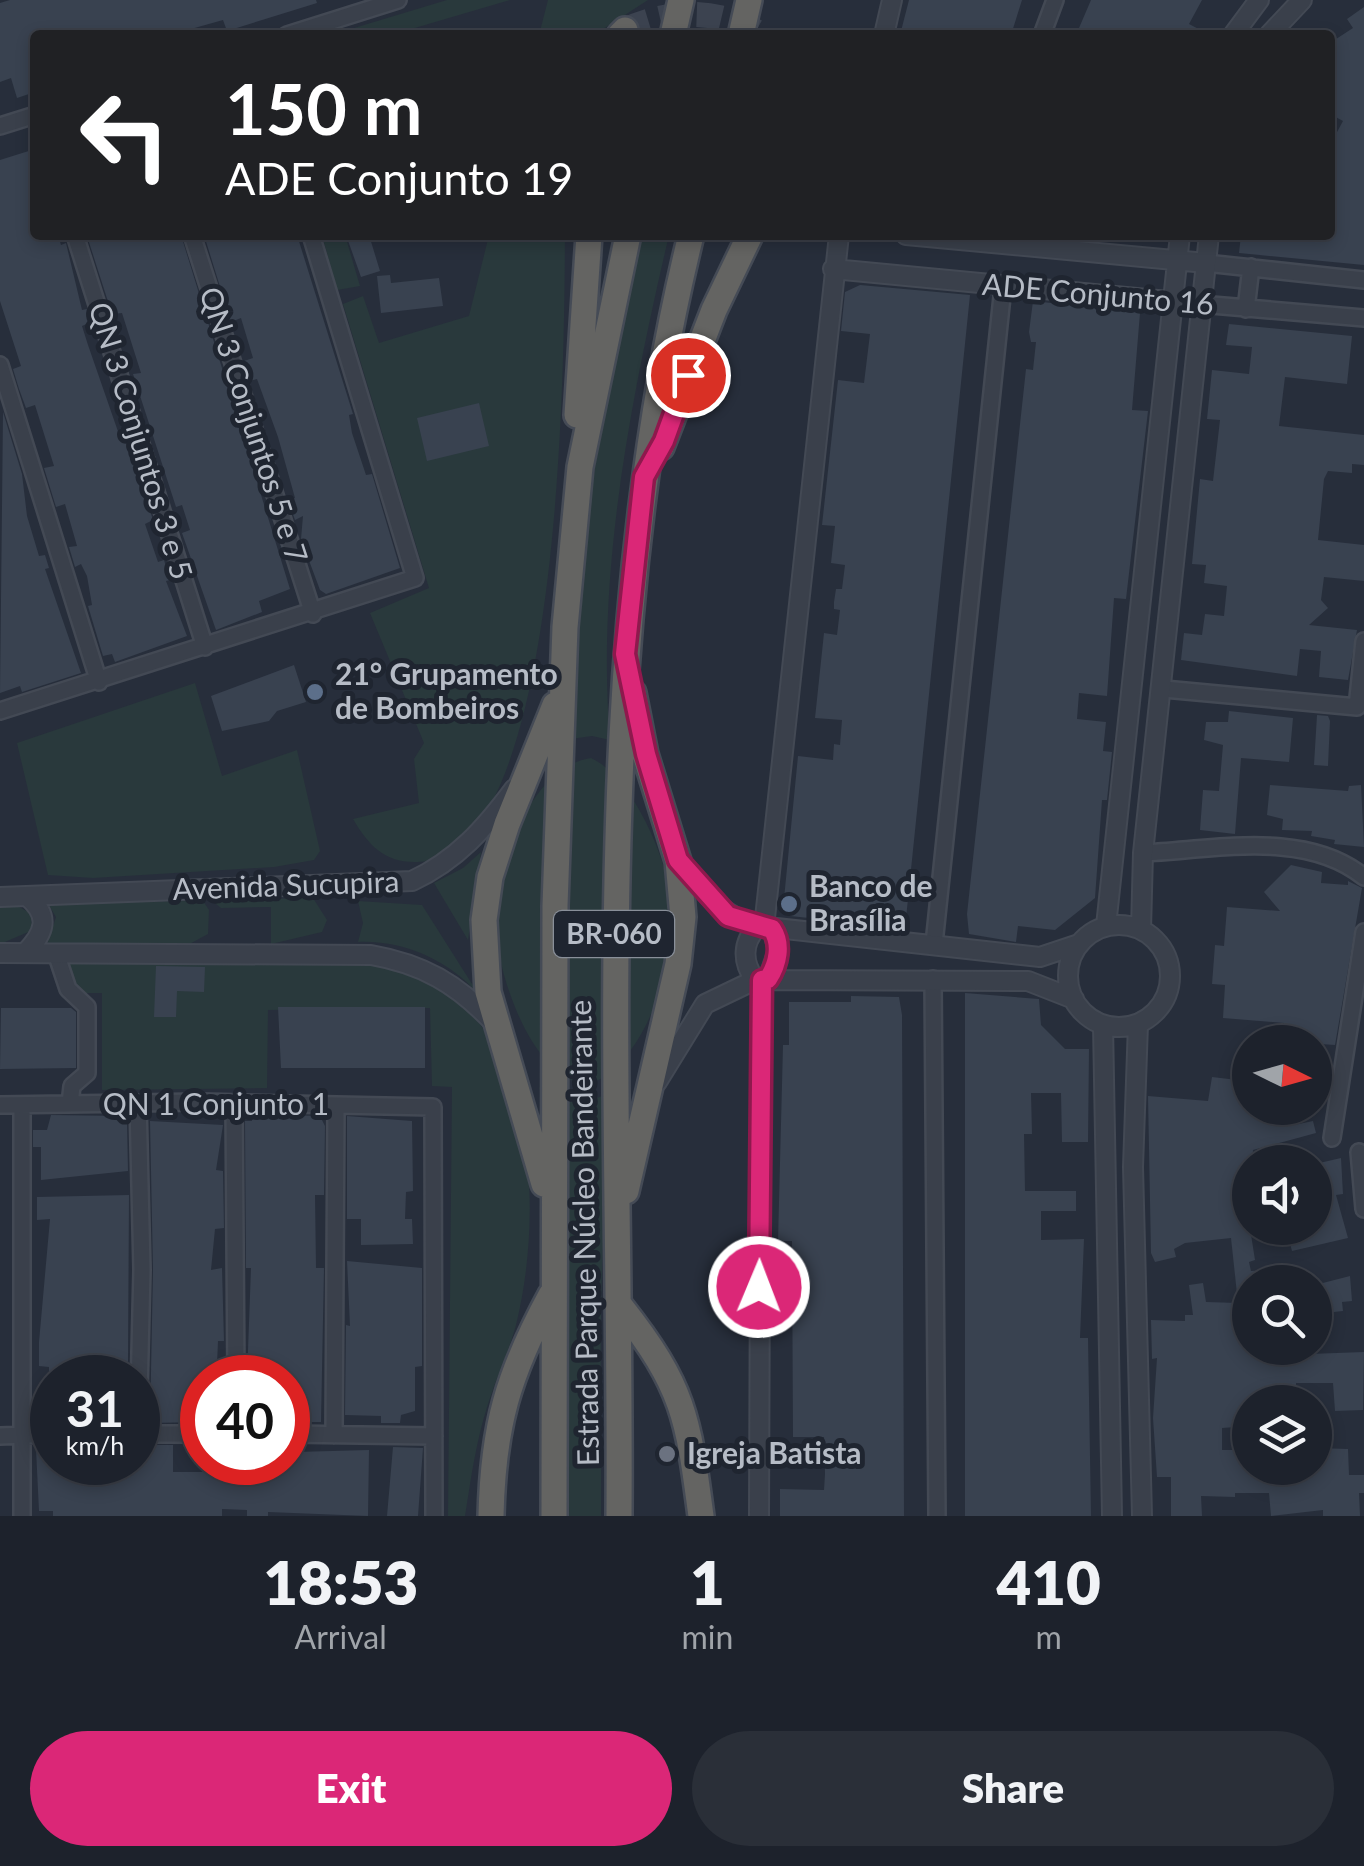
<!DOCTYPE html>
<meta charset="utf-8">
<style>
:root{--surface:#1d222c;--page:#2a2f38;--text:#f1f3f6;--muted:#a0a4a9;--line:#3b3f48;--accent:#db2777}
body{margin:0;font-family:Lato,sans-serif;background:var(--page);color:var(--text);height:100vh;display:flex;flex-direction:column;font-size:38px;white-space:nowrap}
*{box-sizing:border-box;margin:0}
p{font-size:32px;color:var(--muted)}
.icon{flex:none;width:55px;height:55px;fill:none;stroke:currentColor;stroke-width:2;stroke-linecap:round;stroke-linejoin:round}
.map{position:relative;height:1516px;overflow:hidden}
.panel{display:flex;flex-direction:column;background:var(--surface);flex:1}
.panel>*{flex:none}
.guide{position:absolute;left:30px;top:30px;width:1305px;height:210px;border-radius:10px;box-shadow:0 5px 15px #0003,0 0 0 2px var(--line);background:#202124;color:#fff;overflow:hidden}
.needle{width:65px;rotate:95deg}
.controls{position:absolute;left:1232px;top:1025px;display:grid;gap:20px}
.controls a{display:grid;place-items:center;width:100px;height:100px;border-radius:50%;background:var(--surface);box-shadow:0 5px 15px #0003,0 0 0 2px var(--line);font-size:50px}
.speed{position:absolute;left:30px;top:1355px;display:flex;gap:20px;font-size:50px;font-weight:700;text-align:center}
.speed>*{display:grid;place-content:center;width:130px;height:130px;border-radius:50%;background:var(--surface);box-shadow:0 5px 15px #0003,0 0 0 2px var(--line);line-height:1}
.speed small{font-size:25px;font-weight:400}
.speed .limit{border:15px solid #d22;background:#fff;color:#111}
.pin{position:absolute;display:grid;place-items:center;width:85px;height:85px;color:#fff;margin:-42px;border:5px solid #fff;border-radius:50%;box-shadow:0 2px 10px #0007}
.me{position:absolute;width:110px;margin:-55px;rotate:1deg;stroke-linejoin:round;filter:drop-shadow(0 0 8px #0008)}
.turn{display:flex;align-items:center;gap:35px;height:210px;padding:0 30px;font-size:45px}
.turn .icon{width:130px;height:130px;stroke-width:2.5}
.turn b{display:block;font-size:70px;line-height:85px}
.eta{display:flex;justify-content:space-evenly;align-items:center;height:170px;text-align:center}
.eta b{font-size:60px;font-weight:800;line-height:70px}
.button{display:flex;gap:20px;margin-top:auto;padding:20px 30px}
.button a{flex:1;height:115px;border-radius:60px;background:var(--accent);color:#fff;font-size:40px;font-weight:800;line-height:115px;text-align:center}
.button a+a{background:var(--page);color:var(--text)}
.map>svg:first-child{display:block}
</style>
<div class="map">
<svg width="1364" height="1516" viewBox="0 0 1364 1516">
<rect width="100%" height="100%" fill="#272e3b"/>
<!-- green -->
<path fill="#29393c" d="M447 0H510L391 35H331Z
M548 0H648L594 35H539Z
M322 235H345L360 286 337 290Z
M489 235H565C564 341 566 861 417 862 385 863 369 846 353 819L419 803 414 759 424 743 370 613 429 588 343 304 363 296 379 343 469 316Z
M641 235H669C631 398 596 573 610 740L592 736 557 741 595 467Z
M195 683 222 776 297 750 320 851 314 860 274 867 93 878 48 875 17 743Z
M591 758C637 779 678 880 673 930 668 983 641 1065 588 1085 530 1078 496 971 495 920 495 867 531 766 591 758Z
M481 852 468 940 434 883 463 868Z
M313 898 327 920 322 932 271 944V907L221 908 211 900Z
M203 901 209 910 208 934 184 947 46 948 56 917 47 902Z
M358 901 422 905 479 995C449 960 403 940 358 942L363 923Z
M14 904 30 913 33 930 0 944V905Z
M272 959C308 960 351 955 386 963 537 997 546 1204 516 1325 509 1352 496 1378 488 1404 476 1441 471 1478 465 1516H448L452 1087 432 1086 430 1008 268 1010 267 1088 102 1090V993H64L63 963Z
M539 1087C565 1110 590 1103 618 1089 595 1231 602 1373 601 1516H560L550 1128Z"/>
<!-- building -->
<path fill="#394250" d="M10 0H316L317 3 227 31 223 20 191 29 193 35H35V92L17 98 11 78 0 82V3Z
M909 0H1022L1011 35H900Z
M1091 0H1202L1189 24 1210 35H1076Z
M1364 7V265L1239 253 1241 235H1330V145L1343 121 1330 114V43L1353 28 1347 19Z
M35 149V235H49L50 240 59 238 61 245 66 243 82 310 87 309 91 322 82 326 88 345 122 443 128 441 153 520 145 524 158 562 164 560 170 580 166 581 187 636 115 662 112 654 103 656 88 606 92 605 87 576 81 564 75 567 69 547 77 546 65 504 56 507 44 468 54 466 35 405 26 408 19 389 13 369 21 366 0 301V160Z
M181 235 290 589 259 601 262 612 216 630 182 533 190 530 182 505 176 507 133 374 141 373 122 313 112 314 87 236Z
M204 235H297L353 414 349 415 352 433 366 475 372 474 400 568 326 594 320 590 301 539 303 516 295 520 288 500 295 498 278 437 257 379 250 381 244 361 253 358 241 318 231 322Z
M346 235H369L380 271 361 277Z
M390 275 391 283 439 278 443 306 381 313 377 276Z
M860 285 970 295 905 928 790 916V910L783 909 798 756 833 760 834 744 840 745 842 720 815 718 824 633 837 635 840 610 834 609V602L836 589H842L845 565 831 563 835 526 822 525 838 380 864 383 870 334 841 331 845 292Z
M1033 301 1140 313 1132 410 1148 411 1126 599 1114 598 1107 696 1079 693 1077 719 1106 722 1103 751 1112 752 1107 800H1102L1095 898 1055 930 1018 926 1016 942 969 934 967 914 1026 369 1033 370 1036 342H1031L1029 332Z
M1229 324 1352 336 1347 384 1285 377 1279 426 1364 435V465L1352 464V473L1328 471 1324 479 1318 540 1364 545V581L1324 577 1321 600 1328 608 1309 625 1357 630 1348 680 1319 677 1321 651 1300 649 1297 676 1181 660 1184 633 1202 635 1205 614 1224 616 1227 586 1204 583 1206 565 1192 564 1200 479 1213 481 1220 420 1207 419 1212 370 1249 374 1252 347 1226 345Z
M479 403 489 446 427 461 417 418Z
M3 412 22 474 27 516 39 556 45 555 49 568 45 569 81 673 22 692 20 686 0 693Z
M294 665 306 702 277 711 269 721 222 731 211 696Z
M1229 711 1293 718 1289 762 1241 758 1235 834 1200 830 1203 790 1219 791 1223 745 1204 740 1206 722H1228Z
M1317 715 1328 716 1330 721 1328 766 1314 765Z
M1270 785 1348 791 1349 786 1361 785 1364 847 1334 844 1335 840 1311 836 1312 831 1282 830 1283 819 1267 815Z
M1291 865 1322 872 1321 883 1348 885V881L1362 888 1335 1045 1291 1042 1292 1033 1283 1032 1284 1023 1223 1018 1225 985 1212 984 1215 945 1224 946 1227 907 1280 911 1264 892Z
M156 966 205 967 204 992 177 991 176 1017H154Z
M965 993 1039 999 1041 1025 1065 1049H1089L1088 1142H1062L1061 1093H1031L1032 1134H1024L1025 1191H1076V1211H1041V1240L1084 1239 1080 1338H1088L1091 1516H965Z
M851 996 899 997 902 1015 904 1516H780V1489L824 1490 825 1474 824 1437H793L792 1241H778L783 1045H789V1002H851Z
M278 1007H425V1068H281Z
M1 1008H71L76 1012V1068L0 1069Z
M1212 1077 1246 1081 1243 1096 1250 1108H1295L1294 1125 1313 1121 1316 1133 1253 1150 1250 1228 1255 1260 1249 1262 1251 1271 1304 1268 1306 1282H1250V1348H1308L1309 1354 1364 1352 1363 1410 1335 1411 1333 1383H1296L1297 1402H1250V1426L1222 1428V1450H1250V1468H1315L1317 1448 1348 1449 1349 1475H1364V1493H1359L1360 1516H1323V1510L1271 1516 1269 1493H1235V1497L1201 1496 1202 1516H1171V1477H1157L1153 1418 1157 1358 1152 1359 1151 1320 1185 1321V1315H1193L1189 1285 1203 1283 1206 1302 1238 1303 1231 1238 1185 1243 1174 1249 1176 1257 1155 1262 1151 1253 1148 1096 1208 1101Z
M251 1114 320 1116 325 1126 324 1195H315L316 1268H324L321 1422H288V1378H247L251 1268H246L245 1121H252Z
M51 1115 121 1116 127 1122 128 1171 41 1180V1147H33V1130H47Z
M347 1116 412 1121 413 1191 406 1192 405 1219H412L413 1244 361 1245V1219H347Z
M150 1121 223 1125 216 1170 223 1171 224 1228 215 1229 211 1270 222 1268 224 1341H218L217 1365 225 1366V1378H202V1422L150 1423 153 1270Z
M1341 1158 1343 1194 1336 1195 1348 1238 1292 1251 1286 1228H1315V1164Z
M129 1195 128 1363H122V1378H49V1367L39 1366V1342L50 1219 37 1220V1197Z
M347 1261 422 1268V1366L415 1367V1411L401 1415 400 1423H381V1416L345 1415 346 1325 350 1326Z
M1350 1276 1352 1301 1342 1302 1343 1311 1315 1314V1285Z
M138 1445H173V1472H246V1462H288V1455L295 1452 369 1450 368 1516 268 1512V1516H247V1510L222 1509V1516H53V1511H39L36 1449H52V1462H138Z
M393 1447 423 1448 418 1516H387Z"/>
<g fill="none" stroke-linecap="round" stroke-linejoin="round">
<!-- trunk-tunnel -->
<path stroke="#3c4350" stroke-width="25" stroke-dasharray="25 12" stroke-linecap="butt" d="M625 30C671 9 719 8 762 35"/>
<!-- minor casing -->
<g stroke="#434954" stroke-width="20">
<path id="minor" d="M287 35 398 0
M1042 35 1055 0
M0 126 35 115
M75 235 205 647
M192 235 313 614
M1206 263 1364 280
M1200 304 1364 318
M1246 309 1251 267
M0 365 99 682
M1164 689 1357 707 1364 641
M0 711 415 578 311 235
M1143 853C1214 850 1305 829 1364 877
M934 944 1003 287
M56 953 68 989 87 1007V1073L72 1086 70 1104
M933 979 937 1516
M138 1103 142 1270 138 1434
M234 1103 236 1378
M0 1105 201 1102 433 1107 434 1516
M1332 1138 1364 932
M1359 1152 1364 1209
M138 1434H202
M288 1434 434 1436
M334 1435 336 1106
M0 1436 52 1434
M22 1516V1106"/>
</g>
<!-- tertiary casing -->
<g stroke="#434954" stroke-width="22">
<path id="tertiary" d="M884 35 892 0
M1233 35 1259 0
M1269 35 1302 0
M906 235 1206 263
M833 269 1200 304
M679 862C703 890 721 917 758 926L1040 957 1079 944
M0 897 412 881C457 860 485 828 514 789
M1068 976a51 51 0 1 1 102 0a51 51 0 1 1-102 0Z
M1106 926 1180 235
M764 927 839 235
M1141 930 1143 853 1209 235
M0 953 371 955C423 964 457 984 493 1022
M25 953C45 933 51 916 27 896
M768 979 778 950 772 929
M755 980C742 962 742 942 758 926
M1138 1024 1133 1167 1142 1516
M1103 1025 1112 1516
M657 1082 705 1004 755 980 1028 981 1074 999
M759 1516 761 980"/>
</g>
<!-- trunk casing -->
<g stroke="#454b56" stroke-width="30">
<path id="trunk" d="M620 35 625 30
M673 35 681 0
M741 35 749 0
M577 415 589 235
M661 447 714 310 750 235
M544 1184 488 992 484 920 490 877 507 824 555 705
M626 1191 678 964 683 917 678 861 645 754 633 693
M621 1307C684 1387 688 1417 701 1516
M491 1516C493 1426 508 1374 551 1295
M554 1516 555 906 565 627 580 467 628 235
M619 1516C622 1087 587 656 691 235"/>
</g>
<!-- minor -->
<use href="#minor" stroke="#3a404b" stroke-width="15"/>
<!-- tertiary -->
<use href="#tertiary" stroke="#3a404b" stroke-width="18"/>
<!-- trunk -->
<use href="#trunk" stroke="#646462" stroke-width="25"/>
</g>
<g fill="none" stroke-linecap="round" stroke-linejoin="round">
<!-- route casing -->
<g stroke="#8e194d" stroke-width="25">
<path id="route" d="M688 375 664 441 644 477 625 654 646 754 678 860 728 916 772 929C782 944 778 964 768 979L762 980 759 1287"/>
</g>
<!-- route -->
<use href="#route" stroke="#db2777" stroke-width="18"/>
</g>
<!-- markers -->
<g fill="#5c6f8a" stroke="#1f2530" stroke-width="4">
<circle cx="315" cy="692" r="10"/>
<circle cx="789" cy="904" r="10"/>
</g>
<circle fill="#6b7280" stroke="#1f2530" stroke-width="4" cx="667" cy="1454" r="10"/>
<g text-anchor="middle" stroke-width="10" stroke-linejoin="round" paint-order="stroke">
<!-- shield labels -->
<rect fill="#1f2530" stroke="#898f99" stroke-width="2.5" x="554" y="911" width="120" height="46" rx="8"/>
<g font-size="28" font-weight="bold" fill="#b6bcc6">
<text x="614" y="944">BR-060</text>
</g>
<!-- street labels -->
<g font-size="30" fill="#b6bcc6" stroke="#1f2530">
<text transform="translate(1098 295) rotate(5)" y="10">ADE Conjunto 16</text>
<text transform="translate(253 425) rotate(72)" y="10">QN 3 Conjuntos 5 e 7</text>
<text transform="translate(140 441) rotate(73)" y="10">QN 3 Conjuntos 3 e 5</text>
<text transform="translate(286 886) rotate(-2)" y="10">Avenida Sucupira</text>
<text x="216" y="1115">QN 1 Conjunto 1</text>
<text transform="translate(585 1233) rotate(-91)" y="10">Estrada Parque Núcleo Bandeirante</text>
</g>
<!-- poi labels -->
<g font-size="30" font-weight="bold" fill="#b6bcc6" stroke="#1f2530" text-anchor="start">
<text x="335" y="685">21° Grupamento<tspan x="335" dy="34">de Bombeiros</tspan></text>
<text x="809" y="897">Banco de<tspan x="809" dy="34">Brasília</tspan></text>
<text x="687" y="1464">Igreja Batista</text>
</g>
</g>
</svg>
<div class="controls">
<a><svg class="needle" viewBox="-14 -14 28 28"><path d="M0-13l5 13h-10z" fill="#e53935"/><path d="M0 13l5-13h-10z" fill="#a0a4a9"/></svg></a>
<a><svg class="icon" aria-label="sound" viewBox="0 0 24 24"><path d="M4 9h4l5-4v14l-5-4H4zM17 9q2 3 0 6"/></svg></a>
<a><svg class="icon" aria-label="search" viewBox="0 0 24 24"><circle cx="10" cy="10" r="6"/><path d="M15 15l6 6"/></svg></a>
<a><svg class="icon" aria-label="layers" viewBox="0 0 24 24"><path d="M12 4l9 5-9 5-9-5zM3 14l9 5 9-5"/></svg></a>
</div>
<div class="speed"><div>31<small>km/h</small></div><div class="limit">40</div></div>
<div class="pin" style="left:688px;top:375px;background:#d93025"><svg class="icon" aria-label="arrive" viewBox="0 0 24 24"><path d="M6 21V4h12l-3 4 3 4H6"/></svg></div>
<svg class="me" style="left:759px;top:1287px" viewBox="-20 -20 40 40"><circle r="17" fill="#db2777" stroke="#fff" stroke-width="3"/><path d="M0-11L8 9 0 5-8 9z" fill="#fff"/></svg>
<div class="guide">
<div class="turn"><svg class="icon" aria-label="left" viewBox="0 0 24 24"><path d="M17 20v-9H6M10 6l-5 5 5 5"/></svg><div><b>150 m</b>ADE Conjunto 19</div></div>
</div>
</div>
<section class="panel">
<div class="eta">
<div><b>18:53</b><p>Arrival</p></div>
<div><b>1</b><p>min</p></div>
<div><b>410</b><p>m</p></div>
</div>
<div class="button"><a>Exit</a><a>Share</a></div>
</section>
